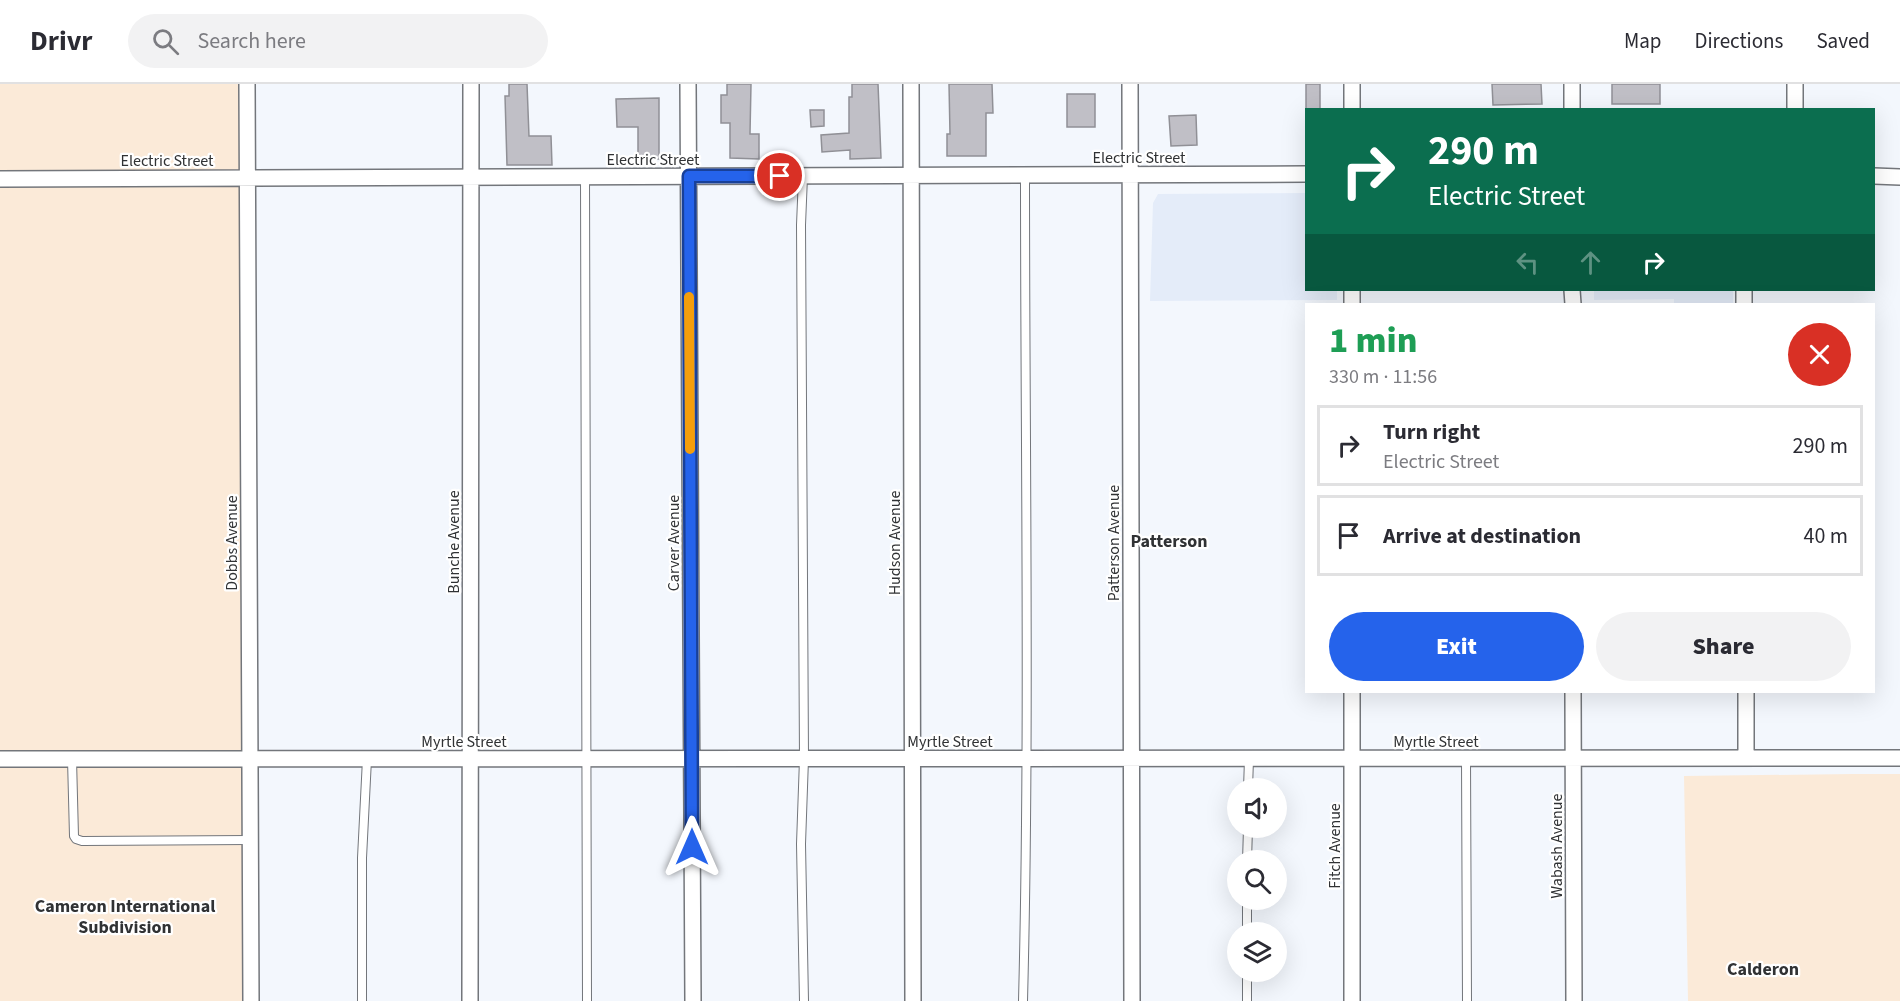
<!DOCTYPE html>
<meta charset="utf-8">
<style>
:root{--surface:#fff;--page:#f2f2f3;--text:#2b2b33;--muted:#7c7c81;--line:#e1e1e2;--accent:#2563eb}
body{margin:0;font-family:"Source Sans 3",sans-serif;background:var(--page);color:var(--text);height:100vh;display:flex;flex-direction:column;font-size:22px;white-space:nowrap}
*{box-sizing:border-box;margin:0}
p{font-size:20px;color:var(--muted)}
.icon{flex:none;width:33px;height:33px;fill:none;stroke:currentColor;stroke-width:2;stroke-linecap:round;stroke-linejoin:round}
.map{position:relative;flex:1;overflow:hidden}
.panel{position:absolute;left:1305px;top:219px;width:570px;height:390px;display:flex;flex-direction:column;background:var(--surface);border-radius:0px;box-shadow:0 6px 24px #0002}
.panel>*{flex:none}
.banner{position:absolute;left:1305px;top:24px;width:570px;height:183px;border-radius:0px;box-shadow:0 6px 24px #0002;background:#0b6e4f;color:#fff;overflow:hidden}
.controls{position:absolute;left:1227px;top:694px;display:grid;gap:12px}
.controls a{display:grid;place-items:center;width:60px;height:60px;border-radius:50%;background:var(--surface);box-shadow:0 6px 24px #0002;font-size:30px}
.pin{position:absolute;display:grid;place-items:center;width:51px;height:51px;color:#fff;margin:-26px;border:3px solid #fff;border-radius:50%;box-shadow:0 2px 6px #0007}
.me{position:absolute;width:66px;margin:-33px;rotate:0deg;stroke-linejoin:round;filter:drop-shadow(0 0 4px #0008)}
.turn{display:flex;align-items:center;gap:21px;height:126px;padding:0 24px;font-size:27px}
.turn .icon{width:78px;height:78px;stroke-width:2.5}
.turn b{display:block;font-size:42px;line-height:51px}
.lanes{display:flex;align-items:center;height:57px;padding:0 24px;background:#0003;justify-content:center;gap:30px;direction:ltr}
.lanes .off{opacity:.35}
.round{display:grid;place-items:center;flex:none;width:63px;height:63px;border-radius:32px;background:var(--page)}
.overview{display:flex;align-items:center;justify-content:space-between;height:102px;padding:0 24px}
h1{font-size:36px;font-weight:800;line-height:45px;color:#1e9e55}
.cta{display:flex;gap:12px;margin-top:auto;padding:12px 24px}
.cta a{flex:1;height:69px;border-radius:36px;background:var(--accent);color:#fff;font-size:24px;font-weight:800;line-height:69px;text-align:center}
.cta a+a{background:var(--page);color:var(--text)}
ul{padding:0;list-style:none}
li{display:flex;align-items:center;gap:18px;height:81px;margin:0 12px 9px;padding:0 12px;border:3px solid var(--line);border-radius:0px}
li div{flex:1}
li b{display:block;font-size:22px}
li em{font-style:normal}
header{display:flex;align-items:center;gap:36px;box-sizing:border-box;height:84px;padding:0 30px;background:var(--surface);border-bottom:2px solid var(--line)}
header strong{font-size:28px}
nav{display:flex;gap:33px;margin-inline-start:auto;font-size:21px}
.search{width:420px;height:54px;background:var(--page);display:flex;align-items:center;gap:15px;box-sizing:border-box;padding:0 21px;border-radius:33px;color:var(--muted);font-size:22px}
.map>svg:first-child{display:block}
</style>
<header>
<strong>Drivr</strong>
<div class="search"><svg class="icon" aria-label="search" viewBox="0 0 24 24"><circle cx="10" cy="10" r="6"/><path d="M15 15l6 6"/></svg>Search here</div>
<nav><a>Map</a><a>Directions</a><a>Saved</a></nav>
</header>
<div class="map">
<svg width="1900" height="917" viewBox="0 0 1900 917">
<rect width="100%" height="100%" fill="#f3f7fd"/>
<!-- built -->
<path fill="#e4ecf9" d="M1306 109V206H1337V216L1150 217 1153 119 1158 110Z
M1594 206H1733V220H1674V215L1594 216Z"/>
<!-- industrial -->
<path fill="#fbead8" d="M0 0H247L249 917H0Z
M1853 690H1900V917H1688L1684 692Z"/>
<!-- building -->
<path fill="#c0bfc6" stroke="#909096" stroke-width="1.5" d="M509 0H527L529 52H551L552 81H507L505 12H509Z
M727 0H751L750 50H759V75L730 74V39H721V11H727Z
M852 0H878L881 74 850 75V66L822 68 821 51 849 49V13H852Z
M949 0H992L993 29H986V72H947V50H950Z
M1306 0H1320V26H1306Z
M1492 0H1541L1542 20 1493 21Z
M1612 0H1660V20H1612Z
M1067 10H1095V43H1067Z
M659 14V75H638V43H617L616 15Z
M810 26H824V42L811 43Z
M1196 31 1197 61 1171 62 1169 32Z"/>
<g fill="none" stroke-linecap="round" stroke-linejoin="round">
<!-- service casing -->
<g stroke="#73767b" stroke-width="10">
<path id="service" d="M803 92 801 141 804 675 801 760 804 917
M585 93 587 917
M72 675 74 752 76 755 82 757 250 756
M1466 675 1467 917
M1248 705 1249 675
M1247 777 1248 744
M1247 816V849
M1247 888V917
M362 917V774L367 675
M1023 917C1030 642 1025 367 1025 91"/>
</g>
<!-- minor casing -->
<g stroke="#73767b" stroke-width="18">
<path id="minor" d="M247 0 251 917
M688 0 693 917
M911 0 913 917
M1130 0 1132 917
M1352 0V26
M1572 0V26
M1795 0V26
M1874 92 1900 93
M0 95 1306 90
M1352 206V220
M1572 206 1573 220
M1744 206V220
M1352 608V917
M1573 608 1574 917
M1746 674V608
M0 675 1900 674
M470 917 471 0"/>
</g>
<!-- service -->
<use href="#service" stroke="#fff" stroke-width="8"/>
<!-- minor -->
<use href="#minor" stroke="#fff" stroke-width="15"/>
</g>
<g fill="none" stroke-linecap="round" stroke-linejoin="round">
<!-- route casing -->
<g stroke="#184099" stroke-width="15">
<path id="route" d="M692 763 689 92H780"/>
</g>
<!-- route -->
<use href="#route" stroke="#2563eb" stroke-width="10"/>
<!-- slow -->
<path stroke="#f59e0b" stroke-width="10" d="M689 213 690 365"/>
</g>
<g text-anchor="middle" stroke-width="4.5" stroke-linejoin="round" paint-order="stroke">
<!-- street labels -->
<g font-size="16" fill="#303234" stroke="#fff">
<text x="1139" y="79">Electric Street</text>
<text x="653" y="81">Electric Street</text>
<text x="167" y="82">Electric Street</text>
<text transform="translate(453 458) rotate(-90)" y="6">Bunche Avenue</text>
<text transform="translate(231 459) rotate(-90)" y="6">Dobbs Avenue</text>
<text transform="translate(673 459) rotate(-90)" y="6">Carver Avenue</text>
<text transform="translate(894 459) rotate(-90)" y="6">Hudson Avenue</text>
<text transform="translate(1113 459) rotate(-90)" y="6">Patterson Avenue</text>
<text x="464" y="663">Myrtle Street</text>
<text x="950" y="663">Myrtle Street</text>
<text x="1436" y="663">Myrtle Street</text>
<text transform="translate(1334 762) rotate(-90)" y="6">Fitch Avenue</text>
<text transform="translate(1556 762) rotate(-90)" y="6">Wabash Avenue</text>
</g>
<!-- neighbourhood labels -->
<g font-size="18" font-weight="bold" fill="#303234" stroke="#fff">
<text x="1169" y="463">Patterson</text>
<text x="125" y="828">Cameron International<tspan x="125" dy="21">Subdivision</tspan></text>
<text x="1763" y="891">Calderon</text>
</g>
</g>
</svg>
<div class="controls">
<a><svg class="icon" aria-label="sound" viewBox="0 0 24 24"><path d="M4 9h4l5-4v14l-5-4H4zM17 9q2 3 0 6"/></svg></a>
<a><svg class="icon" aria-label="search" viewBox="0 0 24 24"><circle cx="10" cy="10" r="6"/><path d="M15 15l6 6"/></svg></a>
<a><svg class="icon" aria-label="layers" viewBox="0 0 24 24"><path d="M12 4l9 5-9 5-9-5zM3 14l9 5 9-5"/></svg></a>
</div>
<div class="pin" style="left:780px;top:92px;background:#d93025"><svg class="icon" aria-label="arrive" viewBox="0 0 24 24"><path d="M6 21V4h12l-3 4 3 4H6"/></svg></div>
<svg class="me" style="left:692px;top:763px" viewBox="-20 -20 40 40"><path d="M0-17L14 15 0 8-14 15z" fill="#2563eb" stroke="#fff" stroke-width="4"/></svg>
<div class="banner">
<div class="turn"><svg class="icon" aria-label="right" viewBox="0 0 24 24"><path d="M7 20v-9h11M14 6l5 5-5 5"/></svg><div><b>290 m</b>Electric Street</div></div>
<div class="lanes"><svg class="icon off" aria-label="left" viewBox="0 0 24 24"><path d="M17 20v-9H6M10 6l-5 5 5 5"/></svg><svg class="icon off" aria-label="ahead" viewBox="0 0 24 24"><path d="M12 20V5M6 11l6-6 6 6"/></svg><svg class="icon" aria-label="right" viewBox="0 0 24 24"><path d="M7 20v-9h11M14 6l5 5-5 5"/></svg></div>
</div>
<section class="panel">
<div class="overview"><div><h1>1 min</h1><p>330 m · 11:56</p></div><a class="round" style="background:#d93025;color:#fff"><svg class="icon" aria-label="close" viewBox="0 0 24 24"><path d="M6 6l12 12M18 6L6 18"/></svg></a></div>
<ul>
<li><svg class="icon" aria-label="right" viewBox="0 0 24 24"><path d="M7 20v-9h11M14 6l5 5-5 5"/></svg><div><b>Turn right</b><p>Electric Street</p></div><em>290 m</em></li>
<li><svg class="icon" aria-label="arrive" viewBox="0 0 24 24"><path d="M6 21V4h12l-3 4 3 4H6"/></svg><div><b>Arrive at destination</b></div><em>40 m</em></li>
</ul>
<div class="cta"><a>Exit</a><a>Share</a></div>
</section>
</div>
